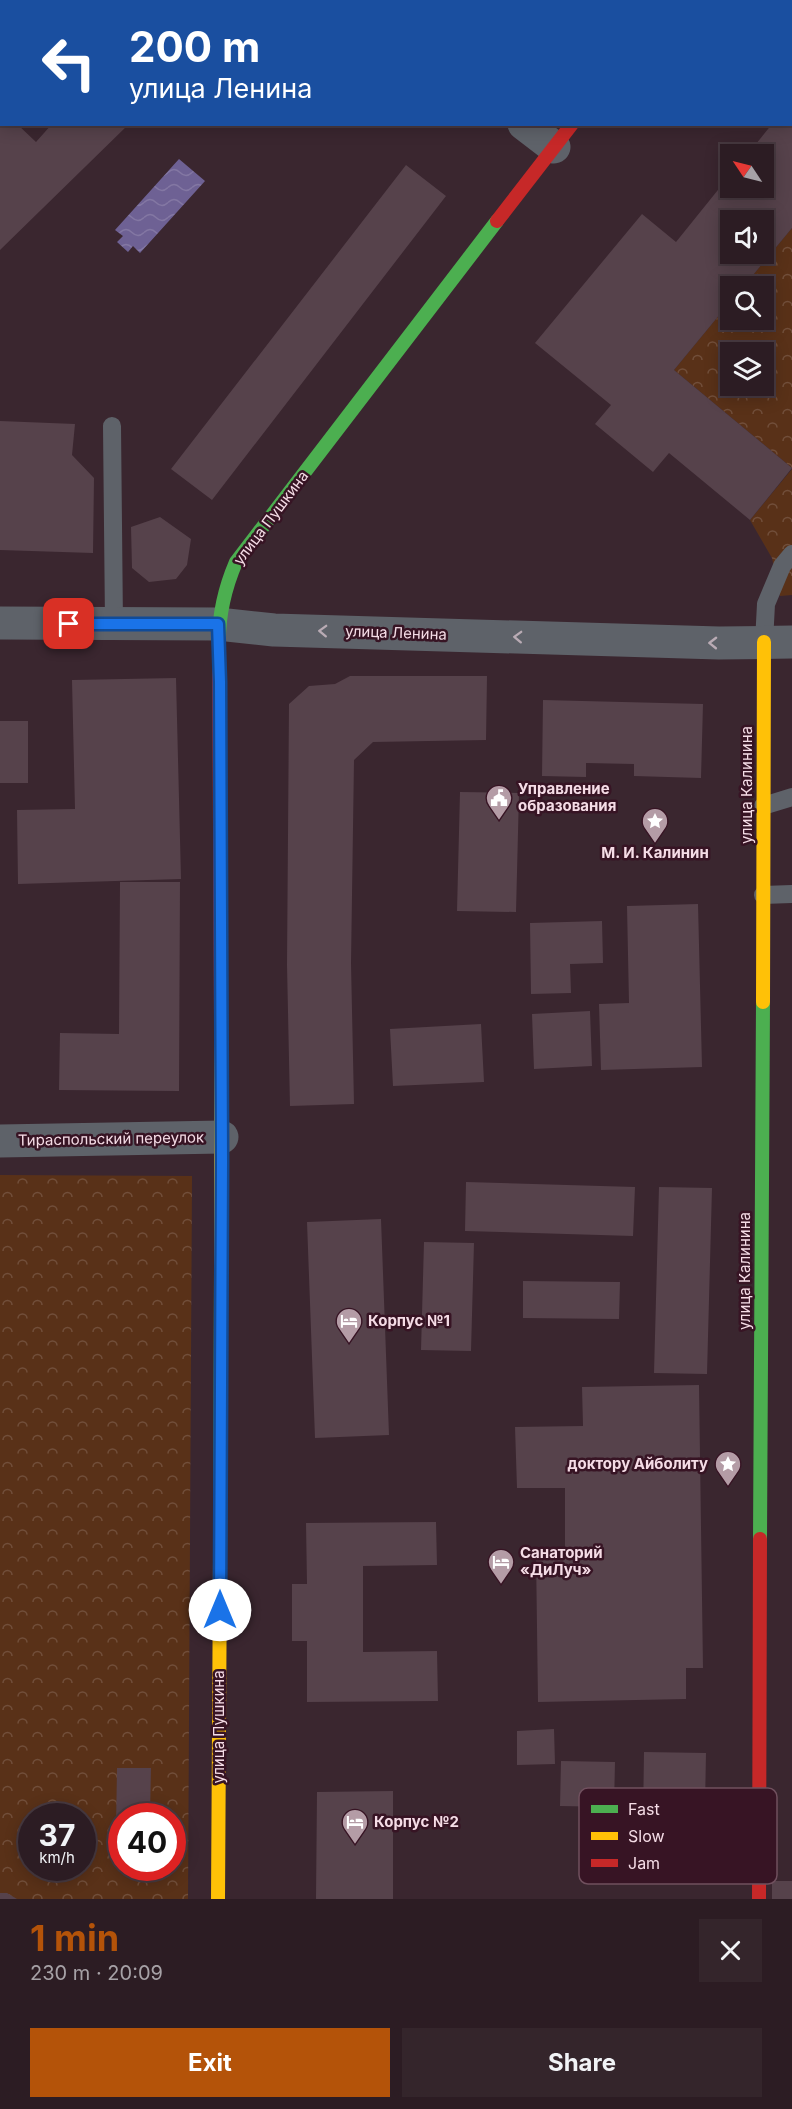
<!DOCTYPE html>
<meta charset="utf-8">
<style>
:root{--surface:#2c1c23;--page:#34252b;--text:#f1f3f6;--muted:#a6a1a6;--line:#483a41;--accent:#b45309}
body{margin:0;font-family:Inter,sans-serif;background:var(--page);color:var(--text);height:100vh;display:flex;flex-direction:column;font-size:22px;white-space:nowrap}
*{box-sizing:border-box;margin:0}
p{font-size:20px;color:var(--muted)}
.icon{flex:none;width:33px;height:33px;fill:none;stroke:currentColor;stroke-width:2;stroke-linecap:round;stroke-linejoin:round}
.map{position:relative;height:1899px;overflow:hidden}
.side{display:flex;flex-direction:column;background:var(--surface);flex:1}
.side>*{flex:none}
.banner{position:absolute;left:0px;top:0px;width:792px;height:126px;box-shadow:0 3px 15px #0003,0 0 0 2px var(--line);background:#1a4fa0;color:#fff;overflow:hidden}
.needle{width:39px;rotate:305deg}
.fabs{position:absolute;left:720px;top:144px;display:grid;gap:12px}
.fabs a{display:grid;place-items:center;width:54px;height:54px;border-radius:0px;background:var(--surface);box-shadow:0 3px 15px #0003,0 0 0 2px var(--line);font-size:30px}
.speed{position:absolute;left:18px;top:1803px;display:flex;gap:12px;font-size:30px;font-weight:700;text-align:center}
.speed>*{display:grid;place-content:center;width:78px;height:78px;border-radius:50%;background:var(--surface);box-shadow:0 3px 15px #0003,0 0 0 2px var(--line);line-height:1}
.speed small{font-size:15px;font-weight:400}
.speed .limit{border:9px solid #d22;background:#fff;color:#111}
.pin{position:absolute;display:grid;place-items:center;width:51px;height:51px;color:#fff;margin:-26px;border-radius:12px;box-shadow:0 3px 9px #0006}
.me{position:absolute;width:66px;margin:-33px;rotate:0deg;stroke-linejoin:round;filter:drop-shadow(0 0 4px #0008)}
.turn{display:flex;align-items:center;gap:21px;height:126px;padding:0 30px;font-size:27px}
.turn .icon{width:78px;height:78px;stroke-width:2.5}
.turn b{display:block;font-size:42px;line-height:51px}
.round{display:grid;place-items:center;flex:none;width:63px;height:63px;border-radius:0px;background:var(--page)}
.summary{display:flex;align-items:center;justify-content:space-between;height:102px;padding:0 30px}
h1{font-size:36px;font-weight:700;line-height:45px;color:var(--accent)}
.action{display:flex;gap:12px;margin-top:auto;padding:12px 30px}
.action a{flex:1;height:69px;border-radius:0px;background:var(--accent);color:#fff;font-size:24px;font-weight:700;line-height:69px;text-align:center}
.action a+a{background:var(--page);color:var(--text)}
.map>svg:first-child{display:block}
</style>
<div class="map">
<svg width="792" height="1899" viewBox="0 0 792 1899">
<defs>
<pattern id="grass-dots" width="8" height="8" patternUnits="userSpaceOnUse" patternTransform="scale(1.5)"><rect width="8" height="8" fill="#593118"/><path d="M2 2h.1M6 6h.1" fill="none" stroke="#714e3a" stroke-width="1.8" stroke-linecap="round"/></pattern>
<pattern id="forest-crowns" width="20" height="18" patternUnits="userSpaceOnUse" patternTransform="scale(1.5)"><rect width="20" height="18" fill="#593118"/><path d="M2 6a3 3 0 1 1 6 0M12 15a3 3 0 1 1 6 0" fill="none" stroke="#714e3a"/></pattern>
<pattern id="water-waves" width="16" height="10" patternUnits="userSpaceOnUse" patternTransform="scale(1.5)"><rect width="16" height="10" fill="#6e6194"/><path d="M0 5q4-4 8 0t8 0" fill="none" stroke="#8377a3"/></pattern>
</defs>
<rect width="100%" height="100%" fill="#3a262f"/>
<!-- grass -->
<path fill="url(#grass-dots)" d="M523 0H621L523 2Z"/>
<!-- forest -->
<path fill="url(#forest-crowns)" fill-rule="evenodd" d="M792 228V468L674 370 730 302V320H764V286H744ZM730 352H764V386H730Z
M792 469V595L780 596 772 558 750 520Z
M0 1175 192 1176 188 1899H0ZM32 1816H82V1868H32ZM122 1816H172V1868H122Z"/>
<!-- water -->
<path fill="url(#water-waves)" d="M179 159 205 181 140 253 133 246 128 252 117 242 123 236 115 230Z"/>
<!-- building -->
<path fill="#56424b" fill-rule="evenodd" d="M0 124H17L36 142 52 124H129L0 250Z
M772 124H792V228L744 286H730V302L674 370 792 468 750 520 669 453 653 472 595 424 611 405 535 343 642 214 676 242 730 175V188H764V154H748ZM730 220H764V254H730Z
M406 165 446 196 212 500 171 469Z
M0 421 75 424 72 455 94 478 93 553 0 550Z
M160 517 191 539 187 565 176 579 149 582 132 568 131 527Z
M350 676H487L486 740 373 742 354 760 351 963 354 1104 290 1106 287 965 289 704 309 686 335 684Z
M176 678 181 879 18 884 17 810 75 809 72 680Z
M543 700 703 704 701 778 634 776V764L586 763V777L542 776Z
M0 721H28V783H0Z
M460 792 519 793 516 912 457 911Z
M120 882H180L179 1091 59 1090 60 1033 119 1034Z
M698 904 702 1067 601 1070 599 1004 629 1003 627 906Z
M602 921 603 963 570 964 571 993 531 994 530 923Z
M590 1011 592 1066 534 1069 532 1014Z
M481 1024 484 1082 393 1086 390 1029Z
M466 1182 635 1187 633 1236 465 1231Z
M659 1187 712 1188 707 1374 654 1373Z
M381 1219 389 1435 315 1438 307 1222Z
M424 1242 474 1243 471 1351 421 1350Z
M523 1281 620 1282 619 1319 523 1318Z
M699 1385 703 1668H686V1699L538 1702 536 1553H565V1488H517L515 1427 583 1426 582 1387Z
M436 1522 437 1565 363 1566V1652L437 1651 438 1701 307 1702V1641H292V1584H307L306 1523Z
M554 1729 555 1764 517 1765V1731Z
M644 1752 706 1753 704 1858H606V1819H643Z
M561 1761 615 1762 614 1807 560 1806Z
M117 1768H151L150 1816H122V1827H116Z
M393 1791V1899H316L317 1792Z
M772 1881H792V1899H772Z
M0 1893H7L17 1899H0Z"/>
<g fill="none" stroke-linecap="round" stroke-linejoin="round">
<!-- lane -->
<path stroke="#5e6269" stroke-width="18" d="M112 426 114 624
M764 642 766 604 782 566 792 554
M763 806 792 797
M763 895 792 894"/>
<!-- street -->
<path stroke="#5e6269" stroke-width="33" d="M357 0 359 2
M666 2 667 0
M524 124 554 147
M0 623 218 624 274 630 719 643 792 642
M0 1141 222 1137"/>
<!-- fast -->
<path stroke="#4caf50" stroke-width="14" d="M219 647C218 616 224 590 236 562L497 221
M760 1539 763 1002
M220 1563 221 1264"/>
<!-- slow -->
<path stroke="#ffc107" stroke-width="14" d="M763 1002 764 642
M221 1264V1016
M218 1899 220 1563"/>
<!-- jam -->
<path stroke="#c62828" stroke-width="14" d="M497 221 572 124
M219 647 221 1016
M759 1899 760 1539"/>
</g>
<!-- one-way arrows -->
<defs><path id="oneway-chevron" d="M-2-3.5L2.5 0L-2 3.5" fill="none" stroke-width="1.6" stroke-linecap="round" stroke-linejoin="round" transform="scale(1.5)"/></defs>
<g stroke="#b9abb4">
<use href="#oneway-chevron" transform="translate(323 631) rotate(-178)"/>
<use href="#oneway-chevron" transform="translate(518 637) rotate(-178)"/>
<use href="#oneway-chevron" transform="translate(713 643) rotate(-179)"/>
</g>
<g fill="none" stroke-linecap="round" stroke-linejoin="round">
<!-- route casing -->
<g stroke="#114b97" stroke-width="15">
<path id="route" d="M69 624H218L220 682 222 1161 220 1610"/>
</g>
<!-- route -->
<use href="#route" stroke="#1a73e8" stroke-width="10"/>
</g>
<!-- icons -->
<defs>
<g id="civic-pin" transform="scale(1.35)"><path d="M0 17L-7.5 6A9.5 9.5 0 1 1 7.5 6Z" fill="#b49ca6" stroke="#371424"/><path d="M-.6-6.5H3V-4.5H.6V-3L4-1V1h2V6H-6V1h2V-1L-.6-3ZM-1.2 2.5V6h2.4V2.5Z" fill="#fff"/></g>
<g id="sight-pin" transform="scale(1.35)"><path d="M0 17L-7.5 6A9.5 9.5 0 1 1 7.5 6Z" fill="#b49ca6" stroke="#371424"/><path d="M0-6L1.8-2.2L6-1.7L2.9 1.2L3.7 5.4L0 3.3L-3.7 5.4L-2.9 1.2L-6-1.7L-1.8-2.2Z" fill="#fff"/></g>
<g id="hotel-pin" transform="scale(1.35)"><path d="M0 17L-7.5 6A9.5 9.5 0 1 1 7.5 6Z" fill="#b49ca6" stroke="#371424"/><path d="M-6-4.5h1.5V1H6V5H4.5V3h-9V5H-6ZM-4 0a1.8 1.8 0 1 1 3.6 0ZM.5 0V-2.5h3Q6-2.5 6 0Z" fill="#fff"/></g>
</defs>
<g fill-rule="evenodd">
<use href="#civic-pin" x="499" y="798"/>
<use href="#sight-pin" x="655" y="821"/>
<use href="#hotel-pin" x="349" y="1321"/>
<use href="#sight-pin" x="728" y="1464"/>
<use href="#hotel-pin" x="501" y="1562"/>
<use href="#hotel-pin" x="355" y="1822"/>
</g>
<g text-anchor="middle" stroke-width="5" stroke-linejoin="round" paint-order="stroke">
<!-- street labels -->
<g font-size="15" fill="#f5dce6" stroke="#371424">
<text transform="translate(271 518) rotate(-53)" y="5">улица Пушкина</text>
<text transform="translate(396 633) rotate(2)" y="5">улица Ленина</text>
<text transform="translate(747 785) rotate(-90)" y="5">улица Калинина</text>
<text transform="translate(111 1139) rotate(-1)" y="5">Тираспольский переулок</text>
<text transform="translate(745 1271) rotate(-90)" y="5">улица Калинина</text>
<text transform="translate(219 1727) rotate(-90)" y="5">улица Пушкина</text>
</g>
<!-- poi labels -->
<g font-size="15" font-weight="bold" fill="#f5dce6" stroke="#371424" text-anchor="start">
<text x="518" y="794">Управление<tspan x="518" dy="17">образования</tspan></text>
<text x="655" y="858" text-anchor="middle">М. И. Калинин</text>
<text x="368" y="1326">Корпус №1</text>
<text x="708" y="1469" text-anchor="end">доктору Айболиту</text>
<text x="520" y="1558">Санаторий<tspan x="520" dy="17">«ДиЛуч»</tspan></text>
<text x="374" y="1827">Корпус №2</text>
</g>
</g>
<!-- legend -->
<rect x="579" y="1788" width="198" height="96" rx="9" fill="#371424" stroke="#70505e" stroke-width="1.5"/>
<rect x="591" y="1805" width="27" height="8" fill="#4caf50"/>
<rect x="591" y="1832" width="27" height="8" fill="#ffc107"/>
<rect x="591" y="1859" width="27" height="8" fill="#c62828"/>
<g font-size="16" fill="#f5dce6">
<text x="628" y="1815">Fast</text>
<text x="628" y="1842">Slow</text>
<text x="628" y="1869">Jam</text>
</g>
</svg>
<div class="fabs">
<a><svg class="needle" viewBox="-14 -14 28 28"><path d="M0-13l5 13h-10z" fill="#e53935"/><path d="M0 13l5-13h-10z" fill="#a6a1a6"/></svg></a>
<a><svg class="icon" aria-label="sound" viewBox="0 0 24 24"><path d="M4 9h4l5-4v14l-5-4H4zM17 9q2 3 0 6"/></svg></a>
<a><svg class="icon" aria-label="search" viewBox="0 0 24 24"><circle cx="10" cy="10" r="6"/><path d="M15 15l6 6"/></svg></a>
<a><svg class="icon" aria-label="layers" viewBox="0 0 24 24"><path d="M12 4l9 5-9 5-9-5zM3 14l9 5 9-5"/></svg></a>
</div>
<div class="speed"><div>37<small>km/h</small></div><div class="limit">40</div></div>
<div class="pin" style="left:69px;top:624px;background:#d93025"><svg class="icon" aria-label="arrive" viewBox="0 0 24 24"><path d="M6 21V4h12l-3 4 3 4H6"/></svg></div>
<svg class="me" style="left:220px;top:1610px" viewBox="-20 -20 40 40"><circle r="19" fill="#fff"/><path d="M0-13L10 11 0 6-10 11z" fill="#1a73e8"/></svg>
<div class="banner">
<div class="turn"><svg class="icon" aria-label="left" viewBox="0 0 24 24"><path d="M17 20v-9H6M10 6l-5 5 5 5"/></svg><div><b>200 m</b>улица Ленина</div></div>
</div>
</div>
<section class="side">
<div class="summary"><div><h1>1 min</h1><p>230 m · 20:09</p></div><a class="round"><svg class="icon" aria-label="close" viewBox="0 0 24 24"><path d="M6 6l12 12M18 6L6 18"/></svg></a></div>
<div class="action"><a>Exit</a><a>Share</a></div>
</section>
